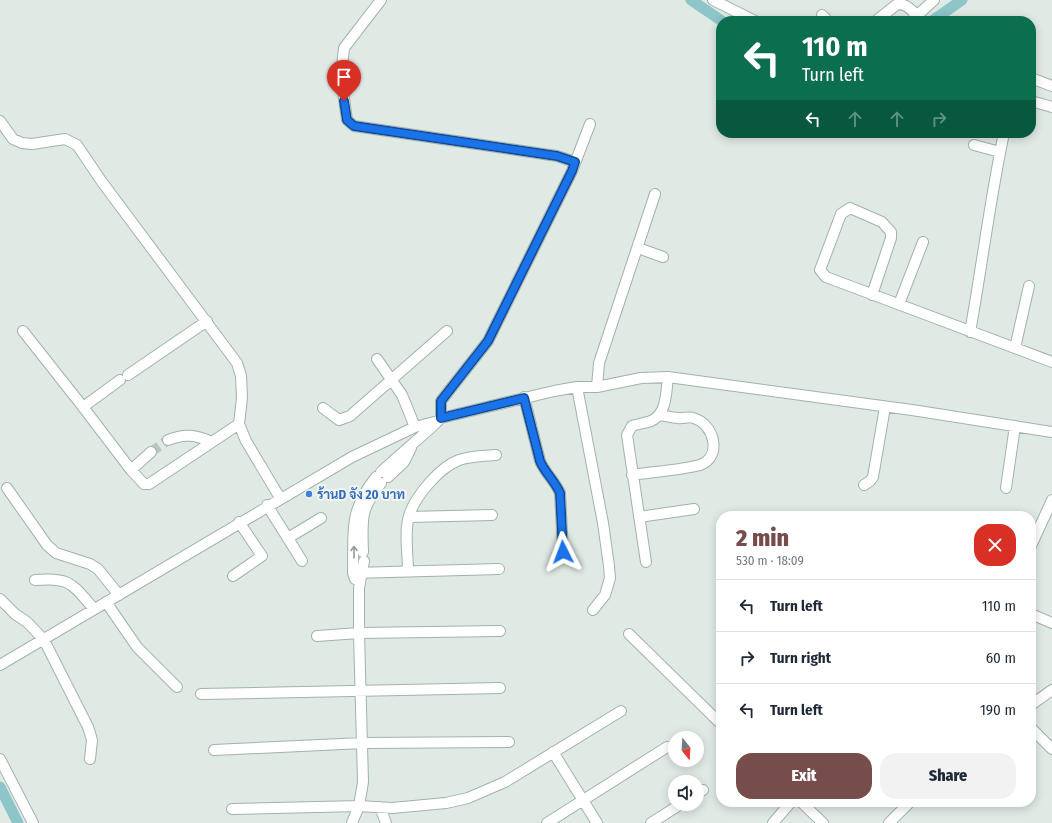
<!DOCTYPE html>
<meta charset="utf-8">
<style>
:root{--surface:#fff;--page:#f2f2f3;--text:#1f2937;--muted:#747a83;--line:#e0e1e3;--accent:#774d4b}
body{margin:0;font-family:"Fira Sans Condensed",Sarabun,sans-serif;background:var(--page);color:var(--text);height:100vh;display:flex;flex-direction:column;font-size:15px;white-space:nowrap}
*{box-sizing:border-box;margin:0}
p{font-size:13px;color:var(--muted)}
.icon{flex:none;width:22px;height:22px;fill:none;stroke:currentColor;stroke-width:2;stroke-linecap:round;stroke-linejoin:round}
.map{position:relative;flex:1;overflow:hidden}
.drawer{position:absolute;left:716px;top:511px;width:320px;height:296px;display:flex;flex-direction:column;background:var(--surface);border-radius:16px;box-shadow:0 2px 10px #0003}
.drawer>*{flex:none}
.hud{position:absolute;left:716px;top:16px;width:320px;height:122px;border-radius:16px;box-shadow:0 2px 10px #0003;background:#0b6e4f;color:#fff;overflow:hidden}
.needle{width:26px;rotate:162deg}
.tools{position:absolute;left:668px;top:731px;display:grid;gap:8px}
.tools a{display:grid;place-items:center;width:36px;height:36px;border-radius:50%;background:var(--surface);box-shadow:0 2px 10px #0003;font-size:20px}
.pin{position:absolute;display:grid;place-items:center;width:34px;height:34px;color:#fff;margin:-41px -17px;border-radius:50% 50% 50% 0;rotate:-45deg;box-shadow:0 0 4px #0007}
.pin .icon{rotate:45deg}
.me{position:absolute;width:44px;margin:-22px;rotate:357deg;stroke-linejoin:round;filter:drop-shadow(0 0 3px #0008)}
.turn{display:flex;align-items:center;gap:14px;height:84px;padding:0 20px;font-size:18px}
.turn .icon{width:52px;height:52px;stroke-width:2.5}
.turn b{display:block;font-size:28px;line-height:34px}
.lanes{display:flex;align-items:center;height:38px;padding:0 20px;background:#0003;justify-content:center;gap:20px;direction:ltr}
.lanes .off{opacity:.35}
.round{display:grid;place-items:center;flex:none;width:42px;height:42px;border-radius:16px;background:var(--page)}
.headline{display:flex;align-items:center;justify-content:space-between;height:68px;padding:0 20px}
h1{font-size:24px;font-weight:800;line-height:30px;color:var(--accent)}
.action{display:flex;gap:8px;margin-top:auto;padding:8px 20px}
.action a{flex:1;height:46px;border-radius:16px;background:var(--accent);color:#fff;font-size:16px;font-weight:800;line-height:46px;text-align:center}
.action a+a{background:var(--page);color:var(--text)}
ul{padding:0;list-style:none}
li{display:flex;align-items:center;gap:12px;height:52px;padding:0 20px;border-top:1px solid var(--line)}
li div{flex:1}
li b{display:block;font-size:15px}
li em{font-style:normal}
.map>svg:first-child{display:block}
</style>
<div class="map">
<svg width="1052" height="823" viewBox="0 0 1052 823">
<rect width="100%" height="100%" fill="#e0eae5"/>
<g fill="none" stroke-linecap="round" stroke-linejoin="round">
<!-- canal -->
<path stroke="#8dc5c9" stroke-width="11" d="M691 0 722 21
M932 21 962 0
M0 787 18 823"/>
<!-- minor-tunnel -->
<path stroke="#bac6c1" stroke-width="10" stroke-dasharray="10 5" stroke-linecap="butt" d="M151 452 168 440"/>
<!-- minor casing -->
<g stroke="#a4b1ab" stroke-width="12">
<path id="minor" d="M381 0 344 48 341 76 347 120 354 126 557 156 575 162
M713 0 755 21
M822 15 828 21
M876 21 896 5C905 2 911 10 917 15
M911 21 934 0
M1031 78 1052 86
M1031 101 1052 107
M0 121 13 139 22 143 32 144 65 139 77 145 102 182 237 363 241 376 242 398 239 424 246 441 280 498
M974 145 1000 152
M638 248 663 257
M872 295 891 238V232L882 222 850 208 841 214 820 270 826 277 1052 362
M899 304 923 242
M23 331 83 407
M970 332C982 266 990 199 1004 133
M1015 348 1029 286
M377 359 402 395 415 427
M128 375 207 321
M120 380 83 407 131 470 144 484H149L239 424
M577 387 603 523 609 566 610 578 605 595 593 610
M597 387 599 363 655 194
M524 397 540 461C545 473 555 481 560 493L563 552
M323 408 339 420 350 416 447 331
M441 418V401L488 341 572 171 590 124
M168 440C185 433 196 435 212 442
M131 470 151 452
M381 472C399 455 418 440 436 423
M632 475C651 472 682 470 700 465 723 457 714 423 693 418 689 416 683 419 678 418 672 418 666 416 660 415
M388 477 404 462 411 448
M864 485 870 481 873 477 885 407
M7 488 47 545 56 553 90 564 98 569 119 595
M1006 488 1015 426
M267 505 302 561
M409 517 492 515
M639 517 694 509
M288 538 321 518
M1031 546 1052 500
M363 552C362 520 360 509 381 483
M646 562 627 435 632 426C638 424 645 423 651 421 667 414 666 392 668 377
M408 571C408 554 404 532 409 516 415 496 440 467 459 460 471 456 484 456 496 455
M353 573 499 569
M233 576 262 556 239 522
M355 579 353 573C354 532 348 512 376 477
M35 580C71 577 72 584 94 609
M0 599 15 614 27 622 44 640 88 727 92 740 90 759
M106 602 137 647 177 687
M1031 614 1052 623
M629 634 721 724
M317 636 359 633 500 631
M0 665 352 457 415 427 438 421 441 418 554 391 577 387H597L641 378 668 377 912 410 1052 432
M201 694 500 688
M1031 705 1052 690
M1031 728 1052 749
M214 750 363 743 509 742
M553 752 597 823
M0 759 33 823
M697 794 703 790
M801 802 823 823
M380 807 386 823
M232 809 359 806 392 808 446 803 468 798 505 782 621 711
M352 823 359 806 363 782 359 633V588L364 561
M547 823 667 747
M651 823 681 804
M773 823 791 802
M889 823 910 802"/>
</g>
<!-- minor -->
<use href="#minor" stroke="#fff" stroke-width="10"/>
</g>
<!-- one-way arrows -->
<defs><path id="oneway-shaft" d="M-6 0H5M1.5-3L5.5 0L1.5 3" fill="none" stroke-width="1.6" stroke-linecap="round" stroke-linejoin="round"/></defs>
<use stroke="#919c98" href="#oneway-shaft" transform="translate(354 552) rotate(-90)"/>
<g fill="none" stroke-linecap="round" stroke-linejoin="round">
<!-- route casing -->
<g stroke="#114b97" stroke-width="10">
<path id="route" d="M344 101 347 120 354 126 557 156 575 162 572 171 488 341 441 401V418L524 398 540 461C545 473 555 481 560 493L563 552"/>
</g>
<!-- route -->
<use href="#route" stroke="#1a73e8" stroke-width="7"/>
</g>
<!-- markers -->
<circle fill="#3f7fe0" stroke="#f0f7f3" stroke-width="1.5" cx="309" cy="494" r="4"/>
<g text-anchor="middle" stroke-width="4" stroke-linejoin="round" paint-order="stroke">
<!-- shop labels -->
<g font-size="13" font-weight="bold" fill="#366cbe" stroke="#f0f7f3" text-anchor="start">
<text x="317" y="499">ร้านD จัง 20 บาท</text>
</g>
</g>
</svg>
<div class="tools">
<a><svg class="needle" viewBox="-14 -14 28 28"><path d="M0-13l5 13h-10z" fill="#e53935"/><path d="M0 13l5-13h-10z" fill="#747a83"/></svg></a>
<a><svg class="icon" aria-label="sound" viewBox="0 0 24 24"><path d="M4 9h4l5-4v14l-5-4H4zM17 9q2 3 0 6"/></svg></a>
</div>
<div class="pin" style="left:344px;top:101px;background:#d93025"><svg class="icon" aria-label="arrive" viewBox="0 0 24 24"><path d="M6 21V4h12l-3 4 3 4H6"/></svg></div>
<svg class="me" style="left:563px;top:552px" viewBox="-20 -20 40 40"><path d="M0-17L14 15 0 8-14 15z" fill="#1a73e8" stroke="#fff" stroke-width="4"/></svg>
<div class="hud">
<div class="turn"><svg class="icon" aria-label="left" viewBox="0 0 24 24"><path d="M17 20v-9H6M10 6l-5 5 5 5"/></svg><div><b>110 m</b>Turn left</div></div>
<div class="lanes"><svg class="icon" aria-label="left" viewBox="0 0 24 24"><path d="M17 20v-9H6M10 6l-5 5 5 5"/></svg><svg class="icon off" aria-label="ahead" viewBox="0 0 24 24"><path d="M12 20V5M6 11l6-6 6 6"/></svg><svg class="icon off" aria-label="ahead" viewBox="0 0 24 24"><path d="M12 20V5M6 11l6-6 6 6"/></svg><svg class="icon off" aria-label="right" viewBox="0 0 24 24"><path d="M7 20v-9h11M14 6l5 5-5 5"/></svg></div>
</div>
<section class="drawer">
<div class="headline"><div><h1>2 min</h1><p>530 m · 18:09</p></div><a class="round" style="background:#d93025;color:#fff"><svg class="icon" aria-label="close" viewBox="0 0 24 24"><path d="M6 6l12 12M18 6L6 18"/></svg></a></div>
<ul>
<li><svg class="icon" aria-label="left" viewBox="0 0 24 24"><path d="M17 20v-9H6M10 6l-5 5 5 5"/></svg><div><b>Turn left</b></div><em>110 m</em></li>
<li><svg class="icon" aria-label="right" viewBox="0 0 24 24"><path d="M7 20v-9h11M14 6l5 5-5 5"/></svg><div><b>Turn right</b></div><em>60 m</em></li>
<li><svg class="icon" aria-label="left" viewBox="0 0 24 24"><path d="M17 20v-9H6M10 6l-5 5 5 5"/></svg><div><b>Turn left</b></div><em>190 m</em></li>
</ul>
<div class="action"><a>Exit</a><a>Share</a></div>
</section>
</div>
